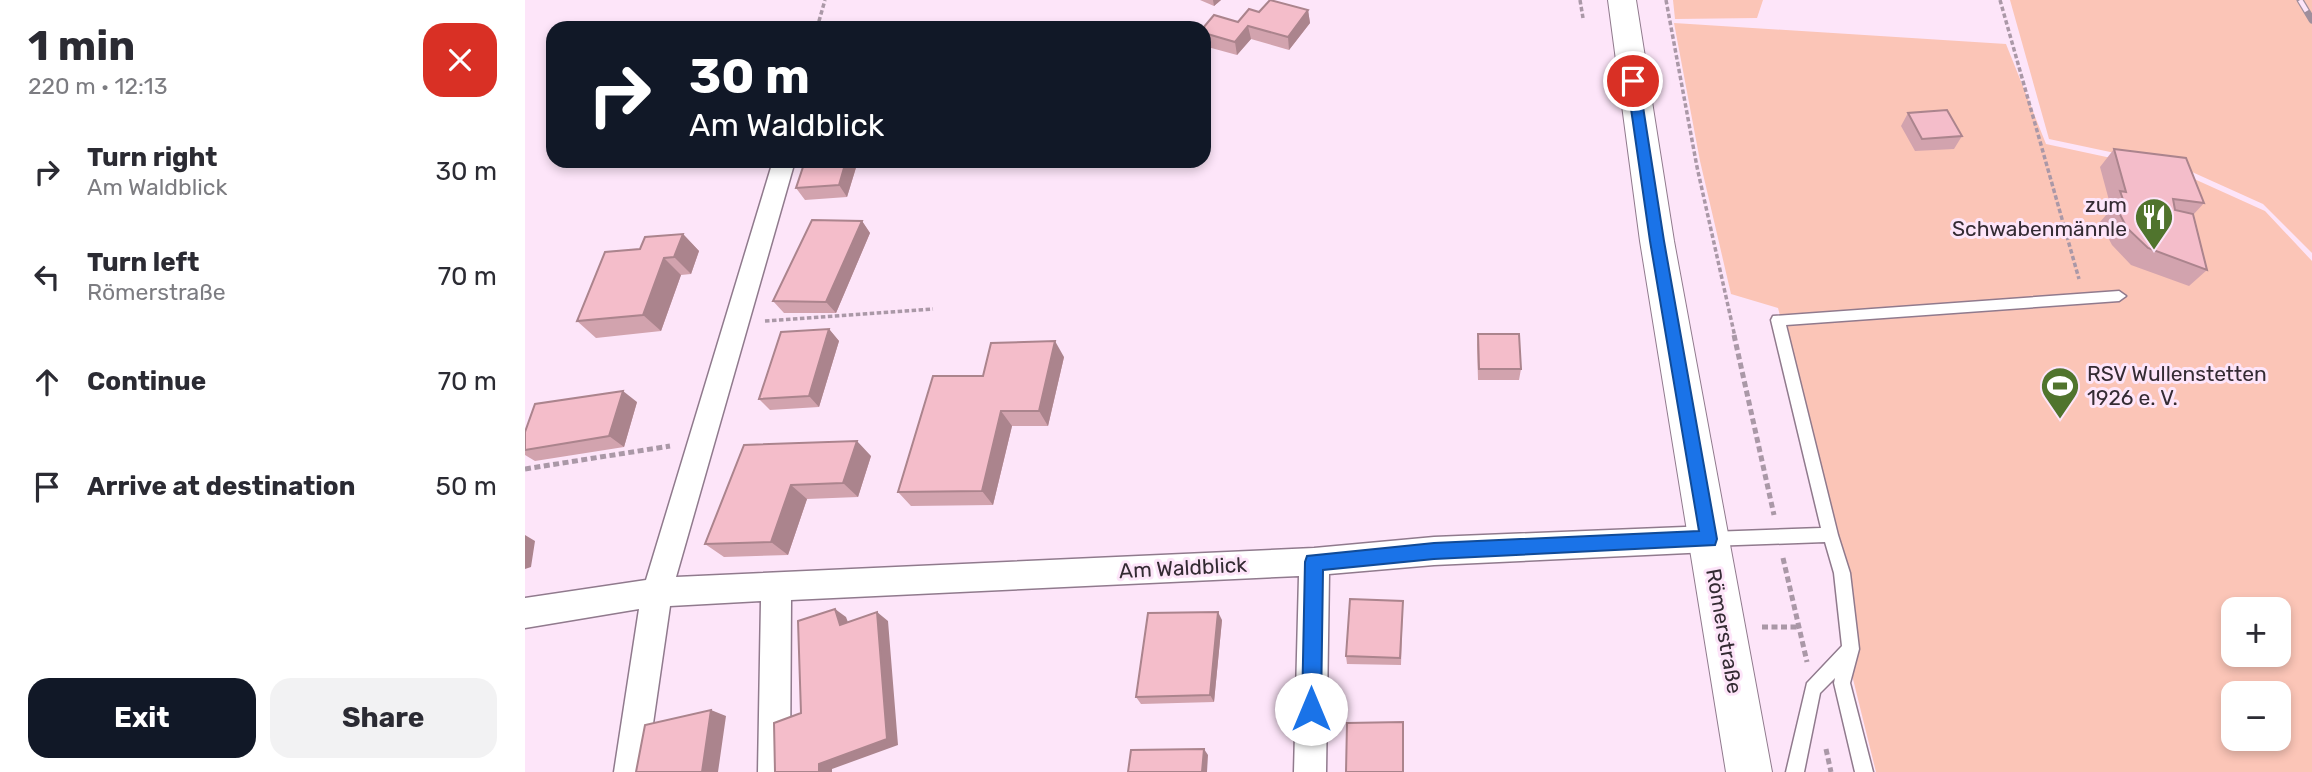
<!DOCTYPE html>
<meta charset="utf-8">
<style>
:root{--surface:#fff;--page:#f2f2f3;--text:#2b2b33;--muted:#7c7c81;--accent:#111827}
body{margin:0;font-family:Rubik,sans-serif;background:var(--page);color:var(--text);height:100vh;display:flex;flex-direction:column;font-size:26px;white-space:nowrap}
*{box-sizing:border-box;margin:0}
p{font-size:23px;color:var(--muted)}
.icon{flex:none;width:38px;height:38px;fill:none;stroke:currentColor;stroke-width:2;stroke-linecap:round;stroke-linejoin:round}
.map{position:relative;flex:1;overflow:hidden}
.panel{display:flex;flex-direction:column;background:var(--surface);width:525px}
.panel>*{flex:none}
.top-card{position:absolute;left:21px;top:21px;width:665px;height:147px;border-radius:21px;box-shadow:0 4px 10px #0003;background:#111827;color:#fff;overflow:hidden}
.buttons{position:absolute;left:1696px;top:597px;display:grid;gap:14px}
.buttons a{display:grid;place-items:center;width:70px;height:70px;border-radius:14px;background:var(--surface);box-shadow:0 4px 10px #0003;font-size:35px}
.pin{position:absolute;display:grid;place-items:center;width:60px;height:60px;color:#fff;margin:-30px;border:4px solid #fff;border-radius:50%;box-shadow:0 2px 7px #0007}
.me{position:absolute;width:77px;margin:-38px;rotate:0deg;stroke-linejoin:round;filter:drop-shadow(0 0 5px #0008)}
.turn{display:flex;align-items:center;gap:24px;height:147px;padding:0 28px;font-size:32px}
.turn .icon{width:91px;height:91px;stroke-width:2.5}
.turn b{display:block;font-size:49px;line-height:60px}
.round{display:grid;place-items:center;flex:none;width:74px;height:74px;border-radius:21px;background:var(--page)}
.overview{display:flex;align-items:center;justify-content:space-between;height:119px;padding:0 28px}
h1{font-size:42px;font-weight:700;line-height:52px}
.primary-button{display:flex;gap:14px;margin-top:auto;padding:14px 28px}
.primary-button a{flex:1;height:80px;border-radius:21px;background:var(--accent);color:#fff;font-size:28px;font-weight:700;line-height:80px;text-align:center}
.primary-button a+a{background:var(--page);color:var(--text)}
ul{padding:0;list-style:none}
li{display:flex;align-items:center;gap:21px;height:105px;padding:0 28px}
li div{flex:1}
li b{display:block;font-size:26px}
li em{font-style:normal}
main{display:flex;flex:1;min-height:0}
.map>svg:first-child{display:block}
</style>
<main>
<section class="panel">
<div class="overview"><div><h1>1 min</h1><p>220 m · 12:13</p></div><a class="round" style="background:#d93025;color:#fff"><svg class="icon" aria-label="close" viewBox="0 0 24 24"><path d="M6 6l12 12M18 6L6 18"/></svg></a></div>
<ul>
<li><svg class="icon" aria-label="right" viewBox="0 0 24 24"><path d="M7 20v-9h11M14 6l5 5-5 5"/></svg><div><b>Turn right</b><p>Am Waldblick</p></div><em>30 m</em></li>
<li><svg class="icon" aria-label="left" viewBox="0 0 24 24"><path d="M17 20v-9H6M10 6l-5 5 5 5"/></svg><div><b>Turn left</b><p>Römerstraße</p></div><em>70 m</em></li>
<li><svg class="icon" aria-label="ahead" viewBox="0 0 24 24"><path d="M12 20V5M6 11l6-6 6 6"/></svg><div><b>Continue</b></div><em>70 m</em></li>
<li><svg class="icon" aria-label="arrive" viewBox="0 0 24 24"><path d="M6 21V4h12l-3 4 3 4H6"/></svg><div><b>Arrive at destination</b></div><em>50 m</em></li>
</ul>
<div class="primary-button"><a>Exit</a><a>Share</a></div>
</section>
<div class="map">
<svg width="1787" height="772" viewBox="0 0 1787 772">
<rect width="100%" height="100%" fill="#fde5f9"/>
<!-- green -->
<path fill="#fbc5b7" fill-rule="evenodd" d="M1148 0H1238L1232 18 1150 19Z
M1485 0H1787V253L1738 204 1656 167 1524 139Z
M1149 23 1481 44 1521 144 1656 173 1740 211 1787 261V772H1351L1326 671 1322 570 1253 308 1206 294 1175 161ZM1708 609H1754V654H1708ZM1708 693H1754V738H1708Z"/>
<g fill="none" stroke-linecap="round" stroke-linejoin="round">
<!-- service casing -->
<g stroke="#907a8d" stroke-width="3">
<path id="service" d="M1594 291 1601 296 1594 301 1261 325 1313 535 1325 573 1334 649 1325 683 1348 772H1330L1309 683 1310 678 1295 693 1279 772H1261L1282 683 1317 646 1309 573 1300 542 1185 546 1180 544 1177 539 1180 534 1185 532 1296 528 1246 320 1248 316Z"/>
</g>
<!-- minor casing -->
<g stroke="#907a8d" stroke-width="3">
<path id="minor" d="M248 161H270L151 577 789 548 909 537 1184 526 1194 530 1198 539 1194 548 1184 552 909 565 804 574 801 772H769L774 576 266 600 265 772H233L236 601 145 606 121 772H89L114 609 0 628V598L121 580Z"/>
</g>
<!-- secondary casing -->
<g stroke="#907a8d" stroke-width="2">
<path id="secondary" d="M1083 0H1111L1149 241 1247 772H1201L1115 241Z"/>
</g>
<!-- path-far1 -->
<path stroke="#aa98a7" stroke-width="3.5" stroke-dasharray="4.5 2.5" stroke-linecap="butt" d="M1055 0 1058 18
M1141 0 1172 167 1210 337
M1475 0 1554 279
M292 28 300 0
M240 321 408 309"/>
<!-- path -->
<path stroke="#aa98a7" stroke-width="5" stroke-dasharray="6 3.5" stroke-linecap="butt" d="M1209 335 1249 515
M0 469 145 446
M1258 558 1282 662
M1237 627H1274
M1301 749 1306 772"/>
<!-- service -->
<use href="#service" fill="#fff" fill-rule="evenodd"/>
<!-- minor -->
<use href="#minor" fill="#fff" fill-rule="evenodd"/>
<!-- secondary -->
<use href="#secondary" fill="#fff" fill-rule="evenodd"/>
<!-- rail casing -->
<g stroke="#9f8e9c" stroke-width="7">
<path id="rail" d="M1775 0 1787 20"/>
</g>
<!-- rail -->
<use href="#rail" stroke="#fde5f9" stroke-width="4.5" stroke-dasharray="13" stroke-linecap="butt"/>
</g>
<!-- wall -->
<path fill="#d2a3ae" d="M675 0H696L689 6Z
M783 10 785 23 764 50 726 39 712 55 679 46V28L713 22 734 12Z
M1383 113 1437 136 1429 149 1390 151 1376 126Z
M1589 149 1679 203 1668 215 1682 270 1664 286 1606 265 1587 245 1575 222 1582 214 1580 208 1585 204 1575 167Z
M333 161 322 197 280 200 271 188Z
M337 221 345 233 311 313H259L248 301Z
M158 234 174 251 166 274 156 275 136 331 71 338 52 321Z
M304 329 314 341 294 407 245 410 234 399Z
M953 334 996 369 994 380H953L952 345Z
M539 357 523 426H487L468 505 386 506 373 492 458 376Z
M112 402 99 447 10 461 0 455V432Z
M219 445 346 456 333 497 282 499 263 555 199 557 180 544Z
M878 601 876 665 822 664 821 656Z
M697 620 689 702 616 704 611 697Z"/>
<!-- shaded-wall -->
<path fill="#ab848d" d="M688 0H696L689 6Z
M783 10 785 23 764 50 763 37Z
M723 26 726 39 712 55 710 42Z
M321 161H333L322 197 314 185Z
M337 221 345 233 311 313 301 302Z
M158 234 174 251 166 274 149 257Z
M139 258 156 275 136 331 118 315Z
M304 329 314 341 294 407 284 396Z
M530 341 539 357 523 426 514 411Z
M98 391 112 402 99 447 84 436Z
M476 411 487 426 468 505 457 491Z
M332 441 346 456 333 497 318 483Z
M266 485 282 499 263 555 246 542Z
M0 535 10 541 6 567 0 569Z
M310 609 321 617 327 633 315 625Z
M352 612 363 621 373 745 307 769V772H294V764Z
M693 612 697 620 689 702 685 695Z
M186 710 201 716 193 772H177Z
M679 749 683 755 682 772H677Z"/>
<!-- building -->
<path fill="#f4bdca" stroke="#ab848d" stroke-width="2" d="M745 0 783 10 763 37 723 26 710 42 679 33V28H678L689 15 713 22 724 9 734 12Z
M1422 110 1437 136 1397 139 1383 113Z
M1589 149 1661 158 1679 203 1648 199 1650 210 1668 214 1682 270 1623 248 1602 228 1590 205H1600L1595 191 1601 192Z
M280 161H321L314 185 271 188Z
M287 220 337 221 301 302 248 301Z
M158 234 149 257 139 258 118 315 52 321 80 252 115 249 120 237Z
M304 329 284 396 234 399 256 332Z
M953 334H994L996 369H954Z
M530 341 514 411H476L457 491 373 492 408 376H458L466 343Z
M98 391 84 436 0 450V432L10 404Z
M332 441 318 483 266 485 246 542 180 544 219 445Z
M825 599 878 601 875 658 821 656Z
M310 609 315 625 352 612 362 739 294 764V772H250L249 723 276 713 273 621Z
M693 612 685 695 611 697 623 613Z
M186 710 177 772H111L120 725Z
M878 722V772H821L822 723Z
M679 749 677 772H603L606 750Z"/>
<!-- route -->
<path fill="#1a73e8" stroke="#114b97" stroke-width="2" d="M1108 76 1114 81 1139 241 1192 539 1190 545 909 559 798 570 796 709 793 716 786 719 779 716 777 709 780 562 782 556 909 543 1174 531 1125 241 1102 81Z"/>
<!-- icons -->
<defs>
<g id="restaurant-pin" transform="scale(2.0125)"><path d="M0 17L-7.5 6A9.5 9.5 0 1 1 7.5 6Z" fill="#50742d" stroke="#fde5f9"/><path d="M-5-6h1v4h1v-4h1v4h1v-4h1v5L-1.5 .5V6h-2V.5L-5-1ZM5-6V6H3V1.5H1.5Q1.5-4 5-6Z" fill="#fff"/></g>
<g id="stadium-pin" transform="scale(2.0125)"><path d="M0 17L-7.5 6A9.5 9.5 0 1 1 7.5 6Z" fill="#50742d" stroke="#fde5f9"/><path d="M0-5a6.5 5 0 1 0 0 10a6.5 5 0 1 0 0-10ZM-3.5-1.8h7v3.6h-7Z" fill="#fff"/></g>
</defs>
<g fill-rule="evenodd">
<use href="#restaurant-pin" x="1629" y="217"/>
<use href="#stadium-pin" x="1535" y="386"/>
</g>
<g text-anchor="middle" stroke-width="6" stroke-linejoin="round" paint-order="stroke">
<!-- poi labels -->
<g font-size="21" fill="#342b33" stroke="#fde5f9" text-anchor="end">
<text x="1602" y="212">zum<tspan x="1602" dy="24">Schwabenmännle</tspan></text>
<text x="1562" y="381" text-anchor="start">RSV Wullenstetten<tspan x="1562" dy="24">1926 e. V.</tspan></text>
</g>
<!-- street labels -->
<g font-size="21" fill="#342b33" stroke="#fde5f9">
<text transform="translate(658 568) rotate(-3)" y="7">Am Waldblick</text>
<text transform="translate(1199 631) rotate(80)" y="7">Römerstraße</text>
</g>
</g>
</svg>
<div class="buttons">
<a>+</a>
<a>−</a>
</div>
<div class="pin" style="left:1108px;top:81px;background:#d93025"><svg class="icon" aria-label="arrive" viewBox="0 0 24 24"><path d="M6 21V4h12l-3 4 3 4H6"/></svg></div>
<svg class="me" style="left:786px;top:709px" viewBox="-20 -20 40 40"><circle r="19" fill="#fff"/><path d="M0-13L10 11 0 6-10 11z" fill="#1a73e8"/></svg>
<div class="top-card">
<div class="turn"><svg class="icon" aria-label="right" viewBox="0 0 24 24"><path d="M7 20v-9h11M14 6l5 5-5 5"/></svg><div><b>30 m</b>Am Waldblick</div></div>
</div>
</div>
</main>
